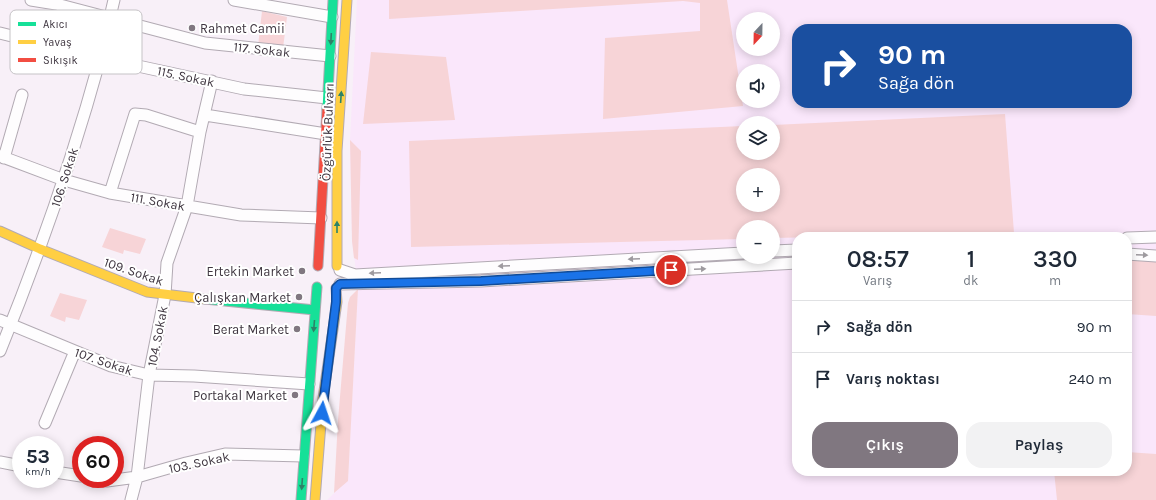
<!DOCTYPE html>
<html lang="tr">
<meta charset="utf-8">
<style>
:root{--surface:#fff;--page:#f2f2f3;--text:#1f2937;--muted:#747a83;--line:#e0e1e3;--accent:#807780}
body{margin:0;font-family:Karla,sans-serif;background:var(--page);color:var(--text);height:100vh;display:flex;flex-direction:column;font-size:15px;white-space:nowrap}
*{box-sizing:border-box;margin:0}
p{font-size:13px;color:var(--muted)}
.icon{flex:none;width:22px;height:22px;fill:none;stroke:currentColor;stroke-width:2;stroke-linecap:round;stroke-linejoin:round}
.map{position:relative;flex:1;overflow:hidden}
.panel{position:absolute;left:792px;top:232px;width:340px;height:244px;display:flex;flex-direction:column;background:var(--surface);border-radius:16px;box-shadow:0 2px 10px #0003}
.panel>*{flex:none}
.hud{position:absolute;left:792px;top:24px;width:340px;height:84px;border-radius:16px;box-shadow:0 2px 10px #0003;background:#1a4fa0;color:#fff;overflow:hidden}
.needle{width:26px;rotate:202deg}
.buttons{position:absolute;left:736px;top:12px;display:grid;gap:8px}
.buttons a{display:grid;place-items:center;width:44px;height:44px;border-radius:50%;background:var(--surface);box-shadow:0 2px 10px #0003;font-size:20px}
.speed{position:absolute;left:12px;top:436px;display:flex;gap:8px;font-size:20px;font-weight:700;text-align:center}
.speed>*{display:grid;place-content:center;width:52px;height:52px;border-radius:50%;background:var(--surface);box-shadow:0 2px 10px #0003;line-height:1}
.speed small{font-size:10px;font-weight:400}
.speed .limit{border:6px solid #d22;background:#fff;color:#111}
.pin{position:absolute;display:grid;place-items:center;width:34px;height:34px;color:#fff;margin:-17px;border:2px solid #fff;border-radius:50%;box-shadow:0 1px 4px #0007}
.me{position:absolute;width:44px;margin:-22px;rotate:5deg;stroke-linejoin:round;filter:drop-shadow(0 0 3px #0008)}
.turn{display:flex;align-items:center;gap:14px;height:84px;padding:0 20px;font-size:18px}
.turn .icon{width:52px;height:52px;stroke-width:2.5}
.turn b{display:block;font-size:28px;line-height:34px}
.eta{display:flex;justify-content:space-evenly;align-items:center;height:68px;text-align:center}
.eta b{font-size:24px;font-weight:600;line-height:28px}
.action{display:flex;gap:8px;margin-top:auto;padding:8px 20px}
.action a{flex:1;height:46px;border-radius:16px;background:var(--accent);color:#fff;font-size:16px;font-weight:600;line-height:46px;text-align:center}
.action a+a{background:var(--page);color:var(--text)}
ul{padding:0;list-style:none}
li{display:flex;align-items:center;gap:12px;height:52px;padding:0 20px;border-top:1px solid var(--line)}
li div{flex:1}
li b{display:block;font-size:15px}
li em{font-style:normal}
.map>svg:first-child{display:block}
</style>
<div class="map">
<svg width="1156" height="500" viewBox="0 0 1156 500">
<rect width="100%" height="100%" fill="#f8f0f8"/>
<!-- built -->
<path fill="#fae7fb" fill-rule="evenodd" d="M357 0H1156V500H327L348 480 358 286 352 241 350 140ZM743 19H773V49H743ZM797 29H1127V103H797ZM743 71H773V101H743ZM743 123H773V153H743ZM743 175H773V205H743ZM743 227H773V257H743ZM797 237H1127V471H797Z"/>
<!-- green -->
<path fill="#f7d4d7" fill-rule="evenodd" d="M389 0H727L743 106 603 119 605 38 700 31V3L683 1 389 19Z
M262 11 287 17 283 48 258 46Z
M371 52 446 57 455 120 363 124Z
M1005 114 1014 233 773 238V227H743V239L411 247 409 141 743 126V153H773V125ZM743 175H773V205H743Z
M350 140 361 151 358 260 354 258 352 241Z
M110 228 146 239 140 254 124 250 123 254 102 247Z
M1156 257V316L1127 314V258Z
M358 289 348 481 334 493 338 420 348 303 350 297Z
M60 293 87 300 79 320 66 317 65 322 50 316Z
M1127 452 1156 454V500H1057L1054 471H1127Z"/>
<g fill="none" stroke-linecap="round" stroke-linejoin="round">
<!-- street casing -->
<g stroke="#b2aab3" stroke-width="13">
<path id="street" d="M31 0 56 4 205 43 330 56
M234 0 332 17
M0 33 101 58 244 89 327 98
M205 115 326 134
M0 156 64 180 110 193 241 215 321 218
M4 158 22 95
M110 193 135 114 146 115 200 132
M1127 238 1156 237
M773 251 797 250
M1127 254 1156 256
M340 270 355 275 743 253
M340 284 481 281 797 263
M0 320 111 366 149 375 194 376 309 384
M0 351C39 255 73 158 100 59 106 40 109 20 114 0
M45 423 75 351
M0 462 21 466
M55 472 81 476
M95 479 107 481 137 477 186 463 225 454 303 456
M131 500 137 477 149 375 165 295 167 263 187 206 200 132 212 81"/>
</g>
<!-- fast casing -->
<g stroke="#b2aab3" stroke-width="11">
<path id="fast" d="M327 109 333 0
M205 299 315 310
M301 500 317 287"/>
</g>
<!-- slow casing -->
<g stroke="#b2aab3" stroke-width="11">
<path id="slow" d="M0 231 40 249 147 292 205 299
M337 266V151L347 0
M315 500 323 398 337 302 336 288"/>
</g>
<!-- jam casing -->
<g stroke="#b2aab3" stroke-width="11">
<path id="jam" d="M318 266 327 109"/>
</g>
<!-- street -->
<use href="#street" stroke="#fefdfe" stroke-width="11"/>
<!-- fast -->
<use href="#fast" stroke="#16e098" stroke-width="9"/>
<!-- slow -->
<use href="#slow" stroke="#ffcf43" stroke-width="9"/>
<!-- jam -->
<use href="#jam" stroke="#f24e42" stroke-width="9"/>
</g>
<!-- one-way arrows -->
<defs><path id="oneway-solid" d="M-6-.8H1V-3.2L6.5 0L1 3.2V.8H-6Z"/></defs>
<g fill="#2d8268">
<use href="#oneway-solid" transform="translate(331 39) rotate(93)"/>
<use href="#oneway-solid" transform="translate(341 97) rotate(-86)"/>
<use href="#oneway-solid" transform="translate(337 227) rotate(-90)"/>
<use href="#oneway-solid" transform="translate(314 326) rotate(95)"/>
<use href="#oneway-solid" transform="translate(302 484) rotate(94)"/>
</g>
<g fill="#9e9a9f">
<use href="#oneway-solid" transform="translate(1142 255) rotate(3)"/>
<use href="#oneway-solid" transform="translate(634 259) rotate(177)"/>
<use href="#oneway-solid" transform="translate(504 266) rotate(177)"/>
<use href="#oneway-solid" transform="translate(700 269) rotate(-3)"/>
<use href="#oneway-solid" transform="translate(375 273) rotate(177)"/>
</g>
<g fill="none" stroke-linecap="round" stroke-linejoin="round">
<!-- route casing -->
<g stroke="#114b97" stroke-width="10">
<path id="route" d="M322 413 336 302V288L340 284 481 281 671 270"/>
</g>
<!-- route -->
<use href="#route" stroke="#1a73e8" stroke-width="7"/>
</g>
<!-- markers -->
<g fill="#807780" stroke="#fff" stroke-width="1.5">
<circle cx="192" cy="28" r="4"/>
<circle cx="302" cy="271" r="4"/>
<circle cx="299" cy="297" r="4"/>
<circle cx="297" cy="329" r="4"/>
<circle cx="295" cy="395" r="4"/>
</g>
<g text-anchor="middle" stroke-width="4" stroke-linejoin="round" paint-order="stroke">
<!-- poi labels -->
<g font-size="13" fill="#3f3640" stroke="#fff" text-anchor="end">
<text x="200" y="33" text-anchor="start">Rahmet Camii</text>
<text x="294" y="276">Ertekin Market</text>
<text x="291" y="302">Çalışkan Market</text>
<text x="289" y="334">Berat Market</text>
<text x="287" y="400">Portakal Market</text>
</g>
<!-- street labels -->
<g font-size="13" fill="#3f3640" stroke="#fff">
<text transform="translate(262 49) rotate(6)" y="5">117. Sokak</text>
<text transform="translate(186 76) rotate(12)" y="5">115. Sokak</text>
<text transform="translate(327 132) rotate(-88)" y="5">Özgürlük Bulvarı</text>
<text transform="translate(64 177) rotate(-72)" y="5">106. Sokak</text>
<text transform="translate(158 201) rotate(10)" y="5">111. Sokak</text>
<text transform="translate(134 271) rotate(19)" y="5">109. Sokak</text>
<text transform="translate(157 336) rotate(-79)" y="5">104. Sokak</text>
<text transform="translate(104 361) rotate(19)" y="5">107. Sokak</text>
<text transform="translate(199 462) rotate(-12)" y="5">103. Sokak</text>
</g>
</g>
<!-- legend -->
<rect x="10" y="10" width="132" height="64" rx="6" fill="#fff" stroke="#c5c3c6" stroke-width="1"/>
<rect x="18" y="22" width="18" height="4" fill="#16e098"/>
<rect x="18" y="40" width="18" height="4" fill="#ffcf43"/>
<rect x="18" y="58" width="18" height="4" fill="#f24e42"/>
<g font-size="11" fill="#3f3640">
<text x="43" y="28">Akıcı</text>
<text x="43" y="46">Yavaş</text>
<text x="43" y="64">Sıkışık</text>
</g>
</svg>
<div class="buttons">
<a><svg class="needle" viewBox="-14 -14 28 28"><path d="M0-13l5 13h-10z" fill="#e53935"/><path d="M0 13l5-13h-10z" fill="#747a83"/></svg></a>
<a><svg class="icon" aria-label="sound" viewBox="0 0 24 24"><path d="M4 9h4l5-4v14l-5-4H4zM17 9q2 3 0 6"/></svg></a>
<a><svg class="icon" aria-label="layers" viewBox="0 0 24 24"><path d="M12 4l9 5-9 5-9-5zM3 14l9 5 9-5"/></svg></a>
<a>+</a>
<a>−</a>
</div>
<div class="speed"><div>53<small>km/h</small></div><div class="limit">60</div></div>
<div class="pin" style="left:671px;top:270px;background:#d93025"><svg class="icon" aria-label="arrive" viewBox="0 0 24 24"><path d="M6 21V4h12l-3 4 3 4H6"/></svg></div>
<svg class="me" style="left:322px;top:413px" viewBox="-20 -20 40 40"><path d="M0-17L14 15 0 8-14 15z" fill="#1a73e8" stroke="#fff" stroke-width="4"/></svg>
<div class="hud">
<div class="turn"><svg class="icon" aria-label="right" viewBox="0 0 24 24"><path d="M7 20v-9h11M14 6l5 5-5 5"/></svg><div><b>90 m</b>Sağa dön</div></div>
</div>
<section class="panel">
<div class="eta">
<div><b>08:57</b><p>Varış</p></div>
<div><b>1</b><p>dk</p></div>
<div><b>330</b><p>m</p></div>
</div>
<ul>
<li><svg class="icon" aria-label="right" viewBox="0 0 24 24"><path d="M7 20v-9h11M14 6l5 5-5 5"/></svg><div><b>Sağa dön</b></div><em>90 m</em></li>
<li><svg class="icon" aria-label="arrive" viewBox="0 0 24 24"><path d="M6 21V4h12l-3 4 3 4H6"/></svg><div><b>Varış noktası</b></div><em>240 m</em></li>
</ul>
<div class="action"><a>Çıkış</a><a>Paylaş</a></div>
</section>
</div>
